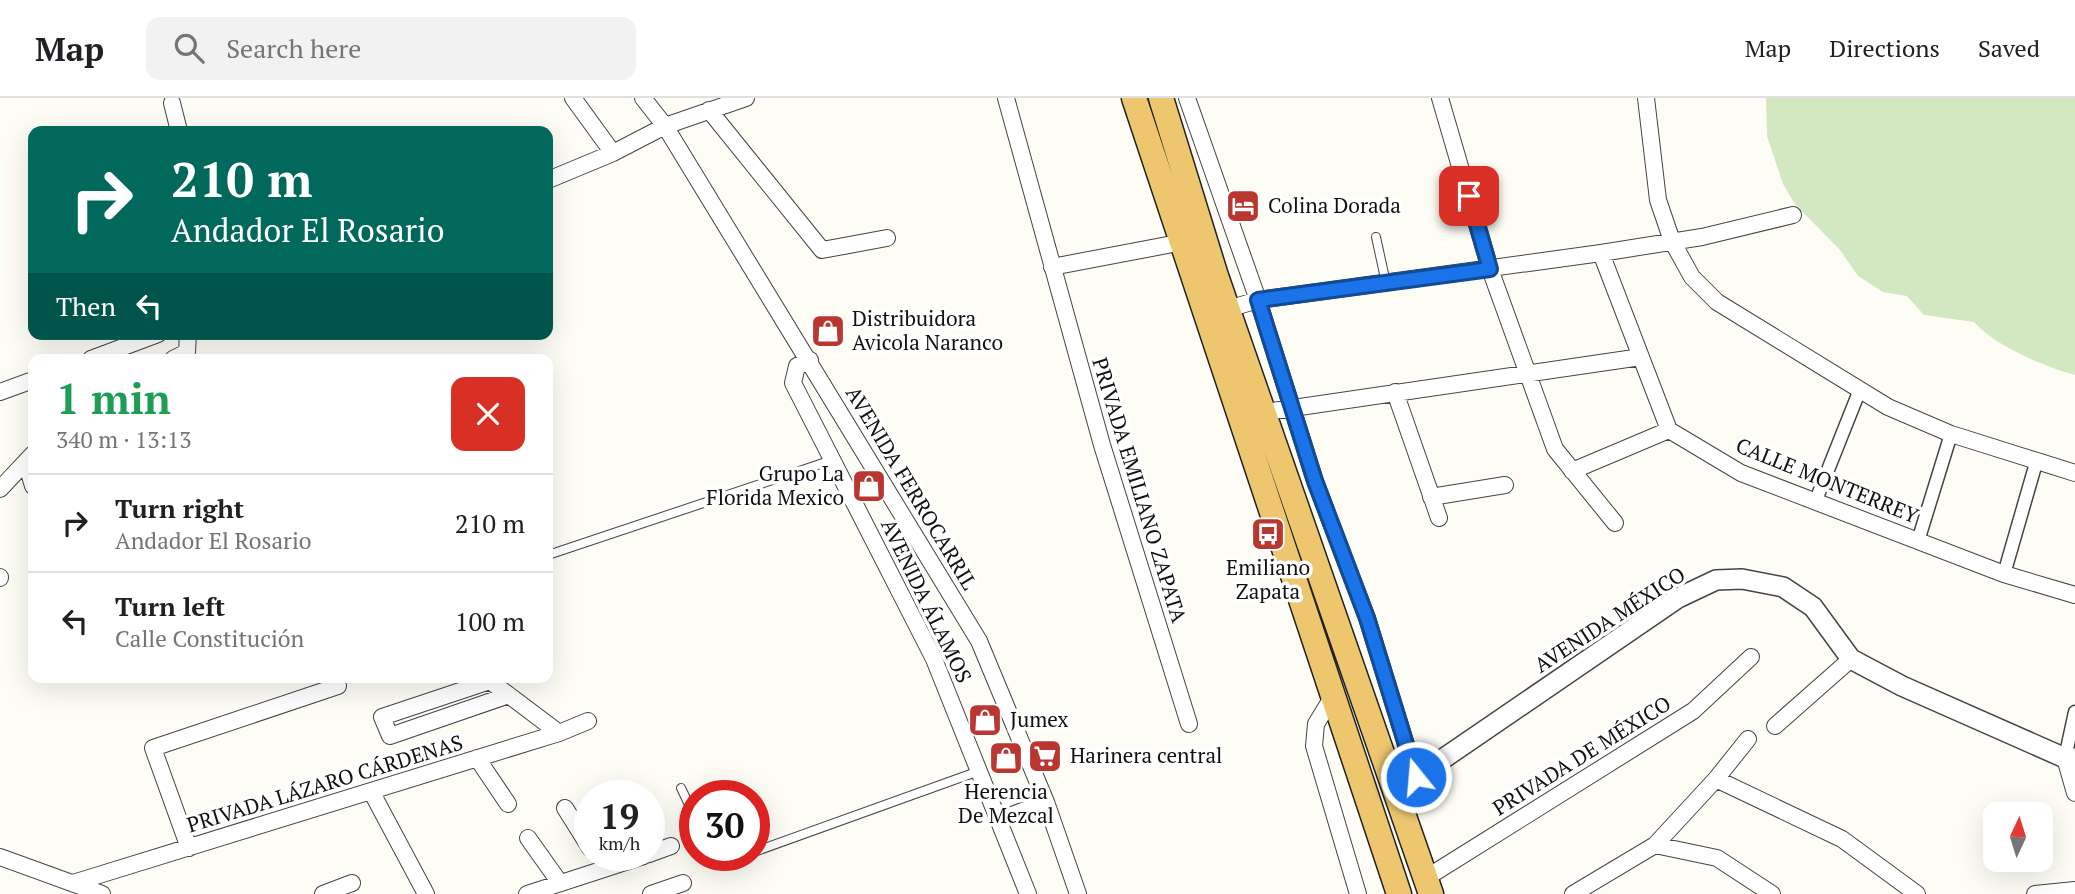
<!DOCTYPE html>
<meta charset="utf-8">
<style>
:root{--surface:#fff;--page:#f2f2f2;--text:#202124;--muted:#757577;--line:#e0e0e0}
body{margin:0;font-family:"PT Serif",serif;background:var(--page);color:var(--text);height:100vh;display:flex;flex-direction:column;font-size:26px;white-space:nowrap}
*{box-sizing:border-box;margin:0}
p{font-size:23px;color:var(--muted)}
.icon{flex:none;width:38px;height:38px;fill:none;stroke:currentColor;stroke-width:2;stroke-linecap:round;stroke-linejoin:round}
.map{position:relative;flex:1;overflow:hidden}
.drawer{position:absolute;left:28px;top:256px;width:525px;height:329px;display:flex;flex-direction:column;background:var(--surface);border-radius:14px;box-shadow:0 7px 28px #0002}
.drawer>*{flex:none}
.banner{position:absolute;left:28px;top:28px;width:525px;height:214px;border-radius:14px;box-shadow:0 7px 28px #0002;background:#00695c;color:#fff;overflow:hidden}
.needle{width:46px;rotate:4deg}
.controls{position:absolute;left:1983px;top:704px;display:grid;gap:14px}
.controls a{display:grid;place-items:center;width:70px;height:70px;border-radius:14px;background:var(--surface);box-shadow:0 7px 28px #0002;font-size:35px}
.speed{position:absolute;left:574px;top:682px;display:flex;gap:14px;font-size:35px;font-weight:700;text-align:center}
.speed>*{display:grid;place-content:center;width:91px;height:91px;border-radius:50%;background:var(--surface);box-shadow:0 7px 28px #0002;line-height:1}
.speed small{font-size:18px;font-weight:400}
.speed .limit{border:10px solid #d22;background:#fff;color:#111}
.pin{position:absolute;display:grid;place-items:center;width:60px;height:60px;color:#fff;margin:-30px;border-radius:14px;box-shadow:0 4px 10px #0006}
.me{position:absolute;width:77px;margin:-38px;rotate:343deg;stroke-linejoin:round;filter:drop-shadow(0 0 5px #0008)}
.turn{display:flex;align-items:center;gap:24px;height:147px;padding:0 28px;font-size:32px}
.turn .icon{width:91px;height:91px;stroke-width:2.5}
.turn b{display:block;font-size:49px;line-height:60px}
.then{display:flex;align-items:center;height:66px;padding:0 28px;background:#0003;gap:14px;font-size:26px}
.round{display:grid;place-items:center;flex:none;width:74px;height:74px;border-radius:14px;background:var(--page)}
.headline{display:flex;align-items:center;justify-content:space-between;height:119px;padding:0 28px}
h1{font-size:42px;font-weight:700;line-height:52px;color:#1e9e55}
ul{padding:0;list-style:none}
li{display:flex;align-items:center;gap:21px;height:98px;padding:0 28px;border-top:2px solid var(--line)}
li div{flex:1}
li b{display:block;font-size:26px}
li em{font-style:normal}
header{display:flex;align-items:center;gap:42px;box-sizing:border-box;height:98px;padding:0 35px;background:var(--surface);border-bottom:2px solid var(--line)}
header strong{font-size:33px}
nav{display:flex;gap:38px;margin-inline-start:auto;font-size:24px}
.search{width:490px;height:63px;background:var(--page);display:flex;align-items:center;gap:18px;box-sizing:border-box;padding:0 24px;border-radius:14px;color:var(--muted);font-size:26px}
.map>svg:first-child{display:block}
</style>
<header>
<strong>Map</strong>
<div class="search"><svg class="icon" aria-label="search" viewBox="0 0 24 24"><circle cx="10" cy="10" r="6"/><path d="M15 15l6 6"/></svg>Search here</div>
<nav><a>Map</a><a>Directions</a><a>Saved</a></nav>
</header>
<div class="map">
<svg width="2075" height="796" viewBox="0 0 2075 796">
<rect width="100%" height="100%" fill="#fefdf5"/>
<!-- green -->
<path fill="#d1e8c0" d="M1766 0H2075V277C2044 269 1994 247 1974 224L1924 217 1907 198 1883 194 1858 178 1840 152 1795 106 1783 86 1767 38Z"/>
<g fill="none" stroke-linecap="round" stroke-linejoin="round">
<!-- service casing -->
<g stroke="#444" stroke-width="10">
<path id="service" d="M1376 139 1386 185
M548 457 832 362
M681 690 695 719
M754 754 979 673
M713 758 717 767 743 758"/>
</g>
<!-- pedestrian casing -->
<g stroke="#444" stroke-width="15">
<path id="pedestrian" d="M1816 402 1859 294
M1918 443 1951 336
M2004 476 2036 365
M2065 660 2075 614"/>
</g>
<!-- minor casing -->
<g stroke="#444" stroke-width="18">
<path id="minor" d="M573 0 613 55
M643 0 665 28 979 543 1046 704 1078 796
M1006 0 1102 347 1189 626
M1187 0 1258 202 1315 383 1367 520 1416 679
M1440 0 1490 171 1555 351 1615 425
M1646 0 1658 102 1672 143 1692 179 1717 204 1888 309 1951 336 2075 375
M172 5 179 33
M709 12 822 152 887 140
M548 82 613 55 665 28 746 0
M1601 155 1669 332 1741 375 2004 476 2075 497
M1052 169 1183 144
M1228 211 1258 202 1601 155 1702 139 1793 117
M91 261 158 236
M173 261 187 254 188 236
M810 262 797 268 793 285 934 561 1028 796
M0 294 33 282
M1395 294 1439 420
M1266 314 1641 259
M26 364 33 388
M1572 373 1669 332
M0 391 33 356
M1431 399 1505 387
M0 479V480
M509 597 390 638 382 619 490 583 559 635
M1333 598 1316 626 1314 648 1358 796
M1775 628 1851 561
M477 660 508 706
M2065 660 2075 695
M1716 681 1748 641
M371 693 426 796
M565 710 590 750
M999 722 1046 704
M528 740 560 785
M1655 747 1716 681 1842 741 1917 796
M189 750 153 650 338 588 336 579
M649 756 671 748
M0 759 102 796
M1426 780 1693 613 1751 559
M73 785 559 635 588 623
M323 796 352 785
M527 796 644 758
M651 796 683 785
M1573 796 1655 747 1717 760 1772 796
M2035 796 2075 792"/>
</g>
<!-- tertiary casing -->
<g stroke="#444" stroke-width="22">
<path id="tertiary" d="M1396 693 1678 500 1716 482 1742 481 1783 489 1813 509 1851 561 1902 588 2065 660H2075"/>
</g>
<!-- trunk casing -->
<g stroke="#222" stroke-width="27">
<path id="trunk" d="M1134 0 1399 796
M1161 0 1216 178 1431 796"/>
</g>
<!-- service -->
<use href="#service" stroke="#fff" stroke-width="8"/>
<!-- pedestrian -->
<use href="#pedestrian" stroke="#fff" stroke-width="12"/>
<!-- minor -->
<use href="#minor" stroke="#fff" stroke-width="16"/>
<!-- tertiary -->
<use href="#tertiary" stroke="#fff" stroke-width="19"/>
<!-- trunk -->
<use href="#trunk" stroke="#edc66e" stroke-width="24"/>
</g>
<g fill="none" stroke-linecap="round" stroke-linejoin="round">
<!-- route casing -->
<g stroke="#114b97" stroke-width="18">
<path id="route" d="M1416 679 1367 520 1315 383 1258 202 1490 171 1469 98"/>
</g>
<!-- route -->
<use href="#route" stroke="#1a73e8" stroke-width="12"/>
</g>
<!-- icons -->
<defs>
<g id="hotel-square" transform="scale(1.75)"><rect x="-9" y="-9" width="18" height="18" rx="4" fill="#b93631" stroke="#fff"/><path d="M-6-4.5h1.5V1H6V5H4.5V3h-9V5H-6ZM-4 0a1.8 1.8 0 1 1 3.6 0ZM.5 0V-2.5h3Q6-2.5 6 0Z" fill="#fff"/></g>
<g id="shop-square" transform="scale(1.75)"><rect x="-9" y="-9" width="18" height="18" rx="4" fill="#b93631" stroke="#fff"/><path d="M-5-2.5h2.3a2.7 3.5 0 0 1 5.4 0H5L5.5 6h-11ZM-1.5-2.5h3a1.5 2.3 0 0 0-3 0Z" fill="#fff"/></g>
<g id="bus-square" transform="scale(1.75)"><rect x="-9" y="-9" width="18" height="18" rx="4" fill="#b93631" stroke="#fff"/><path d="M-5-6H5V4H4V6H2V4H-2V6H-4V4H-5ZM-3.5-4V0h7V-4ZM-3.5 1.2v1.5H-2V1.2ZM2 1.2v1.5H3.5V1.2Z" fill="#fff"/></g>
<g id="supermarket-square" transform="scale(1.75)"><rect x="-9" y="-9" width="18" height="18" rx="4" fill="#b93631" stroke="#fff"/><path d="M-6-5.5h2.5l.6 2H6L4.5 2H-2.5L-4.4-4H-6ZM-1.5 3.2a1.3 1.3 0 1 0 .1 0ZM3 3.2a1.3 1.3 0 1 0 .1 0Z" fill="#fff"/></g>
</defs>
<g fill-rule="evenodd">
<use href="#hotel-square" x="1243" y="108"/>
<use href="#shop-square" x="828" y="233"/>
<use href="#shop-square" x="869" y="388"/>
<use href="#bus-square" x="1268" y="436"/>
<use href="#shop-square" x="985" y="622"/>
<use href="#supermarket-square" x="1045" y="658"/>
<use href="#shop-square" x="1006" y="660"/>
</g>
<g text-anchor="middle" stroke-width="7" stroke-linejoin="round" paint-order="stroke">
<!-- poi labels -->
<g font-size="21" fill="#111" stroke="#fff" text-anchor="start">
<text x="1268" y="115">Colina Dorada</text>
<text x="852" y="228">Distribuidora<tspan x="852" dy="24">Avicola Naranco</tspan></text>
<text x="844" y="383" text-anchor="end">Grupo La<tspan x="844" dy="24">Florida Mexico</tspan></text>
<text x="1268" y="477" text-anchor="middle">Emiliano<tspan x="1268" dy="24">Zapata</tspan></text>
<text x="1010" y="629">Jumex</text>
<text x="1070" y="665">Harinera central</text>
<text x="1006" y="701" text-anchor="middle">Herencia<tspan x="1006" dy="24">De Mezcal</tspan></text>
</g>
<!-- street labels -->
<g font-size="21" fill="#111" stroke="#fff">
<text transform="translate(1827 383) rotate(22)" y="7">CALLE MONTERREY</text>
<text transform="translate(911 390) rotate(59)" y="7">AVENIDA FERROCARRIL</text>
<text transform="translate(1139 392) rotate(73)" y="7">PRIVADA EMILIANO ZAPATA</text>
<text transform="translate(926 503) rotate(64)" y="7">AVENIDA ÁLAMOS</text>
<text transform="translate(1610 522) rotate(-33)" y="7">AVENIDA MÉXICO</text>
<text transform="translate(1582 658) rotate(-32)" y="7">PRIVADA DE MÉXICO</text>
<text transform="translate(325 686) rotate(-17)" y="7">PRIVADA LÁZARO CÁRDENAS</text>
</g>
</g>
</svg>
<div class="controls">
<a><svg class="needle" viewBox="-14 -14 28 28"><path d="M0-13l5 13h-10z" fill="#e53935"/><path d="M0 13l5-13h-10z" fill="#757577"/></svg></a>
</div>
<div class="speed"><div>19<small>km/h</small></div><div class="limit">30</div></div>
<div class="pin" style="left:1469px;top:98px;background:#d93025"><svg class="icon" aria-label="arrive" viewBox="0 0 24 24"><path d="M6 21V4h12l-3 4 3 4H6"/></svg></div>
<svg class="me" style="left:1416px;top:679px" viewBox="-20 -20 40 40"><circle r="17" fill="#1a73e8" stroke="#fff" stroke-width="3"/><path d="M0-11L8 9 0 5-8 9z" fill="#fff"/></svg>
<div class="banner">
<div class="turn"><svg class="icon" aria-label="right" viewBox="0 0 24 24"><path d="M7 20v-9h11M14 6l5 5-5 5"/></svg><div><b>210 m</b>Andador El Rosario</div></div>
<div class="then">Then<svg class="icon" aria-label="left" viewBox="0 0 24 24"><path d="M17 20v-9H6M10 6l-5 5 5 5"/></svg></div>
</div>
<section class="drawer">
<div class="headline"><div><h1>1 min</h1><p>340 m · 13:13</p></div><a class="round" style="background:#d93025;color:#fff"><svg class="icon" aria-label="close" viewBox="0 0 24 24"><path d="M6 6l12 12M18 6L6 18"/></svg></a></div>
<ul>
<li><svg class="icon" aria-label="right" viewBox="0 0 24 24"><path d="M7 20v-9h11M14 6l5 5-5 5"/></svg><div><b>Turn right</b><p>Andador El Rosario</p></div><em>210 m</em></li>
<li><svg class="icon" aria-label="left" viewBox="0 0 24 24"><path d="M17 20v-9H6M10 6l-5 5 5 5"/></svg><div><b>Turn left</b><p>Calle Constitución</p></div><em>100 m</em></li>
</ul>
</section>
</div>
